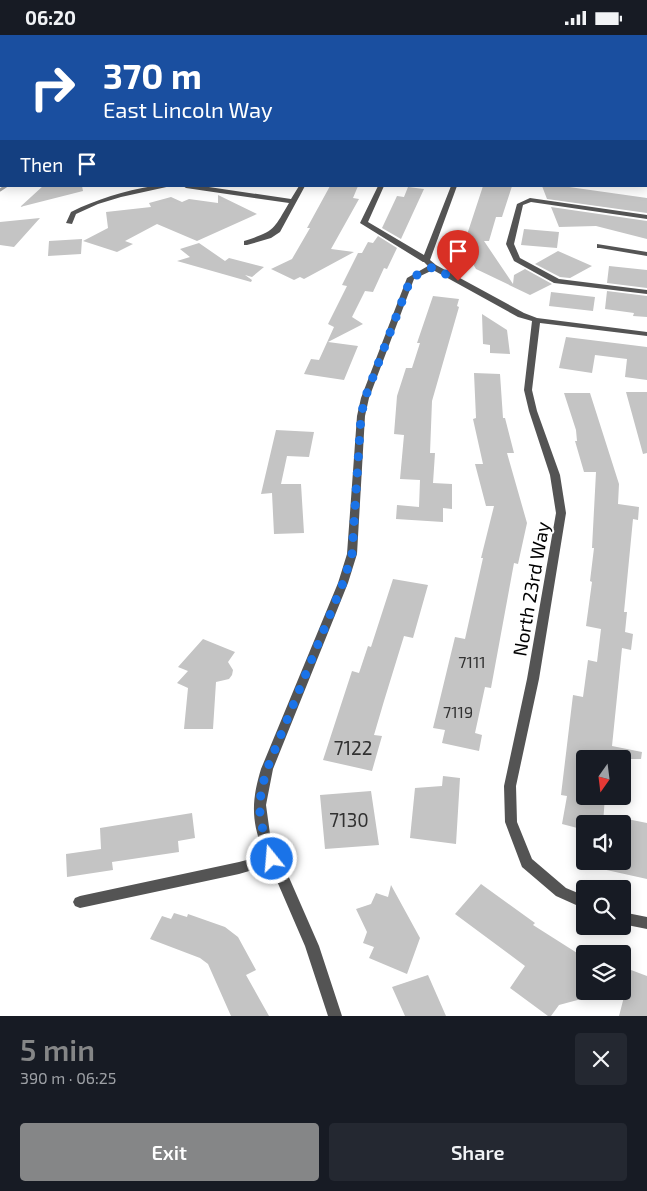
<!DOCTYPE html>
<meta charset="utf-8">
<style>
:root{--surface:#171b24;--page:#242831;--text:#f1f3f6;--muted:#9ea1a6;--accent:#858687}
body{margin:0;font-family:"Exo 2",sans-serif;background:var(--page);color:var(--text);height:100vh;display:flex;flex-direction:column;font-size:19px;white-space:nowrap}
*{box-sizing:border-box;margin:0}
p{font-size:16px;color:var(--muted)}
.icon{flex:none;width:28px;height:28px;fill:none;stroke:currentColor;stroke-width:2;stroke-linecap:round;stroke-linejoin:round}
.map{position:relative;height:981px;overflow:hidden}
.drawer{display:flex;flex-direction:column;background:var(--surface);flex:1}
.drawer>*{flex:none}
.banner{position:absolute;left:0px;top:0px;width:648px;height:152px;box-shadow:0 2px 12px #0003;background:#1a4fa0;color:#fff;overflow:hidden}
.needle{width:32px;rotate:194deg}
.tools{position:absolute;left:576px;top:715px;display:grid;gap:10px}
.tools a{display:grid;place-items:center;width:55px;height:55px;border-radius:5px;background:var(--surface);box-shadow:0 2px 12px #0003;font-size:25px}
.pin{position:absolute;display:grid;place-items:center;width:42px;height:42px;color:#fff;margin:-51px -21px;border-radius:50% 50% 50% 0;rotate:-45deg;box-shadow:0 0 5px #0007}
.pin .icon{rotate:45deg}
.me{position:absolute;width:55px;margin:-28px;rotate:343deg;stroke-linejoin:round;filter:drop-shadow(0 0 4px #0008)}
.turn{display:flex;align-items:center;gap:18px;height:105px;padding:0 20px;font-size:22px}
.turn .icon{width:65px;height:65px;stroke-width:2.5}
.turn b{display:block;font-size:35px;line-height:42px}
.then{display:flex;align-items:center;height:48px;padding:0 20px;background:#0003;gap:10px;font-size:19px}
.round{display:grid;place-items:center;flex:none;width:52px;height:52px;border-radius:5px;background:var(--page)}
.head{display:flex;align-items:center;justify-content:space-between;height:85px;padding:0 20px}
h1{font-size:30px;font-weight:600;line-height:38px;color:var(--accent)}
.action{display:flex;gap:10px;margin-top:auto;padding:10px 20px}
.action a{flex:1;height:58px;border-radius:5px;background:var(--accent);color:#fff;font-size:20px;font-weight:600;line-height:58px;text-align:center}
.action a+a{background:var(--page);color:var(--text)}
.status{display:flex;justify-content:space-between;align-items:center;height:35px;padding:0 25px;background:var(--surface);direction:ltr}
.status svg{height:14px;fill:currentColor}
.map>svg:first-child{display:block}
</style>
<div class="status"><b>06:20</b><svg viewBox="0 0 49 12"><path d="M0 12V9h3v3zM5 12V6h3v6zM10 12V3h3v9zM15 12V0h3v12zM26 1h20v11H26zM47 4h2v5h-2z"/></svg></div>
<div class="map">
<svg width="647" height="981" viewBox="0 0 647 981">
<rect width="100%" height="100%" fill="#fff"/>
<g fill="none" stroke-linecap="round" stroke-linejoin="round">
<!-- stream -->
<path stroke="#a2a2a2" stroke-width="3" d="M0 155 6 151"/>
</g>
<!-- building -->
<path fill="#c4c4c4" d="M43 151H82L83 156 20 172Z
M330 151H358L353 163 359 164 331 214 354 217 304 244 300 242 294 245 271 234 292 224 310 193H307Z
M483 151H512L502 182H496L489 206H484L513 249 514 240 525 234 552 249 530 260 476 234 463 212Z
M542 151H562L647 163V178L547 164Z
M408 152 424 154 401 204 382 193 397 161 404 162Z
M218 160 257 179 197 206 157 189 125 206 133 209 117 217 83 206 108 193 106 177 151 172 149 168 171 162 182 167 189 164 218 168Z
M551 172 647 186V204L596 191 559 192Z
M40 183 14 212 0 210V187Z
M524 194 559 197 557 213 521 210Z
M378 201 397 213 387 234 384 233 373 257 365 256 352 282 363 289 328 307 358 311 344 345 304 339 311 324 319 325 334 292 328 289 347 251 342 250 358 218H362L368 207 373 208Z
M82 204 81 219 48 221 49 206Z
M199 208 225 226 229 223 264 232 252 242 245 240 252 245 251 247 177 226 190 222 180 214Z
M558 216 592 231 570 243 560 242 535 229Z
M609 231 647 235V253L607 248Z
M607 256 647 261V282L633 281 634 278 605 274Z
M551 257 595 262 593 276 549 271Z
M433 261 459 264 457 271 459 272 432 366 430 418H435L433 448 452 449V474L443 473V487L396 484 397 470 419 472 420 445 400 444 404 400 394 399 397 361 406 333H412L420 308H417Z
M482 279 507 295 510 319 490 318V310L483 309Z
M566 302 647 312V345L625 342 627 324 595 320 592 338 559 333Z
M474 338 500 339 503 383H505L514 418H507L527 488 518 529 514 528 491 653 485 652 475 698 482 700 479 716 442 708 445 695 433 693 455 602 465 604 483 523H481L494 471H486L475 429H483L473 384 476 383Z
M626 357H647V418L643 419Z
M564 358H590L619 449 618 469 639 472 638 485 633 484 624 577H627L625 597 633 599 631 615 622 613 612 711 642 717 641 724H585V761H605L603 789H585V795L562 789 567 761 561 760 573 660 583 662 588 625 597 627 601 594 586 591 592 547 590 546 594 513H592L596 437H584L575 406H577L576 395Z
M276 395 314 397 309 422 287 421 281 449H301L304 498 274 499 272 458 261 459Z
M393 544 428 550 413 603 404 601 384 666 374 700 382 701 372 736 323 725 352 636 359 638 368 611 371 612Z
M203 604 235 617 228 627 233 635 232 640 229 644 216 647 213 694H184L188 653 177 648 188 636 178 632Z
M443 741 460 743 456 809 410 803 415 753 442 751Z
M371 756 379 810 325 814 320 760Z
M192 778 195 803 178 806 179 817 112 827 113 835 67 842 66 819 101 814 100 793Z
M622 783 647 788V844L593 832 594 826H622Z
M481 849 535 888 533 890 585 923V963L559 970 551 981H548L510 953 525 931 455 879Z
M391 850 420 903 407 939 369 923 374 912 363 908 367 897 356 874 371 869 376 858 388 862Z
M174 878 187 882 188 879 225 892 238 902 256 935 246 940 269 981H231L208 929 200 923 150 904 162 881 171 884Z
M631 935 647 941V981H619Z
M428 940 446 981H405L392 952Z"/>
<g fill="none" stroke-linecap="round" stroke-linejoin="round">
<!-- lane -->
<path fill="#545454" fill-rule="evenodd" d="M528 0H548L549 1H530Z
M646 104H647V108H646Z
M378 151H384L368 187 429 223V227H423L360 188Z
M530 163 647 180V184L531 167 523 170 514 209 520 223 559 244 647 255V259L554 248 514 226 506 209 517 169Z"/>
<!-- street -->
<path fill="#545454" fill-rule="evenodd" d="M254 0H272L273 1H256Z
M582 0H588L589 1H583Z
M620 0H626L627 1H621Z
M646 26 647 27V31L646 30Z
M646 78H647V83H646Z
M0 82H1V86H0Z
M646 148 647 152 644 151H646Z
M153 151H171L121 162 98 169 76 179 72 189 66 188 71 177C97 164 124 156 153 151Z
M183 151H202L291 164 299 151H305L280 197 271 203 247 210H244V206C275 196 273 195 289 168L186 153Z
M451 151H457L430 225 436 230 524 278 537 283 647 297V301L540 288 532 355 537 376 560 440 566 478 539 644 516 751 517 787 532 824 566 853 585 861V874L556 861 522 832 505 787 504 751 527 644 556 478 550 440 529 376 524 355 532 286 518 282 433 235 414 244 369 363 365 381 357 519 348 548 273 734 266 770 270 799 319 911 342 981H328L305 911 270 830 239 839 80 873 75 871 73 867 75 863 80 861 239 827 265 820C251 788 251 767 261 734L338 548 347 519 357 381 361 363 407 243 428 231 422 225Z
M597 209 647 217V221L600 213H597Z
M622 877 647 882V894L622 889Z"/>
<!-- secondary -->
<path fill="#212121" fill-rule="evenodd" d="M603 0H609L610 1H604Z
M646 49 647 50V54H646Z"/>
</g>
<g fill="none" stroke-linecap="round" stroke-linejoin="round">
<!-- route -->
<path stroke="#1a73e8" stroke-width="9" stroke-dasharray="0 16.2" d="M272 824C259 784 255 775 267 734L343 548 352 519 361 381 365 363 411 243 433 232 458 246"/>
</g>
<g text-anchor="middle" stroke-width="4" stroke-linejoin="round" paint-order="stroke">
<!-- number labels -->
<g font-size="16" fill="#313131">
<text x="472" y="633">7111</text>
<text x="458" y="683">7119</text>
</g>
<!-- street labels -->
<g font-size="19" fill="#000" stroke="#fff">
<text transform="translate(531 554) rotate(-80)" y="7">North 23rd Way</text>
</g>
<!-- near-number labels -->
<g font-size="19" fill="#313131">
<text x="353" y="720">7122</text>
<text x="349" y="792">7130</text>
</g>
</g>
</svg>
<div class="tools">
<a><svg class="needle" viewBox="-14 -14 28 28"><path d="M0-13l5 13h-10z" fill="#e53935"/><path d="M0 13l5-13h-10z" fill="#9ea1a6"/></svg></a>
<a><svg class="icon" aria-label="sound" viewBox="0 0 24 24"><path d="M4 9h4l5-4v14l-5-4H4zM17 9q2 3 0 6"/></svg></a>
<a><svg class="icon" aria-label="search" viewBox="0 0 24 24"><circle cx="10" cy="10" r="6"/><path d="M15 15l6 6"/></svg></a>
<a><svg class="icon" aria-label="layers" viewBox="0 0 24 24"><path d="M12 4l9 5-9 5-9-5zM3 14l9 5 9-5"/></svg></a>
</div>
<div class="pin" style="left:458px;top:246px;background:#d93025"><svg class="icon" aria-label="arrive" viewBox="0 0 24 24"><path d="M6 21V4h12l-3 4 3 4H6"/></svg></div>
<svg class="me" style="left:272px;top:824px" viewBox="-20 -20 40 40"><circle r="17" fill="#1a73e8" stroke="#fff" stroke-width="3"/><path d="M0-11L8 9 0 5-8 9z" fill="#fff"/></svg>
<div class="banner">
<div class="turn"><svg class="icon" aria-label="right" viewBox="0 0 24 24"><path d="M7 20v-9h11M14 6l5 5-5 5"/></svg><div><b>370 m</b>East Lincoln Way</div></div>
<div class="then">Then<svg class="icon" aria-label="arrive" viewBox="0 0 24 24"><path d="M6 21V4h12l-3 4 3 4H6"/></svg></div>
</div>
</div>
<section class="drawer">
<div class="head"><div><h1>5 min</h1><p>390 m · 06:25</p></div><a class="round"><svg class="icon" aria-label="close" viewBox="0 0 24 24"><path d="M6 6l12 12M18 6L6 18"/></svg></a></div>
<div class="action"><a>Exit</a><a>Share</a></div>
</section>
